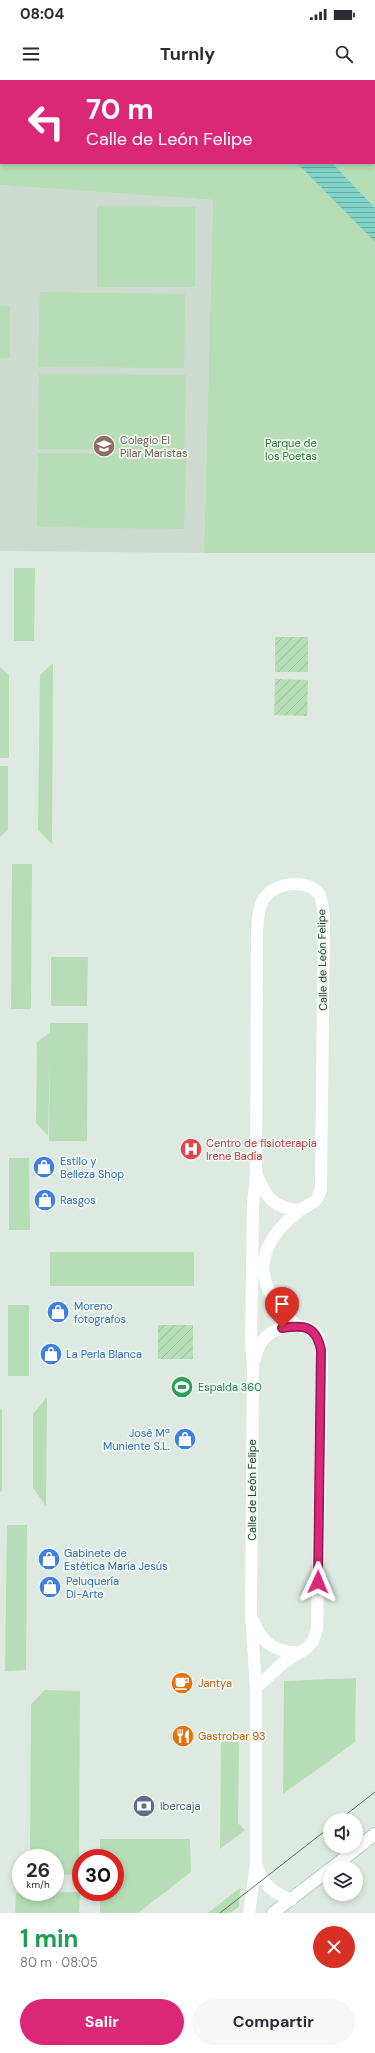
<!DOCTYPE html>
<html lang="es">
<meta charset="utf-8">
<style>
:root{--surface:#fff;--page:#f7f7f7;--text:#2b2b33;--muted:#7c7c81;--accent:#db2777}
body{margin:0;font-family:"DM Sans",sans-serif;background:var(--page);color:var(--text);height:100vh;display:flex;flex-direction:column;font-size:15px;white-space:nowrap}
*{box-sizing:border-box;margin:0}
p{font-size:13px;color:var(--muted)}
.icon{flex:none;width:22px;height:22px;fill:none;stroke:currentColor;stroke-width:2;stroke-linecap:round;stroke-linejoin:round}
.map{position:relative;height:1833px;overflow:hidden}
.details{display:flex;flex-direction:column;background:var(--surface);flex:1}
.details>*{flex:none}
.guide{position:absolute;left:0px;top:0px;width:375px;height:84px;box-shadow:0 2px 6px #0003;background:#db2777;color:#fff;overflow:hidden}
.fabs{position:absolute;left:323px;top:1733px;display:grid;gap:8px}
.fabs a{display:grid;place-items:center;width:40px;height:40px;border-radius:50%;background:var(--surface);box-shadow:0 2px 6px #0003;font-size:20px}
.speed{position:absolute;left:12px;top:1769px;display:flex;gap:8px;font-size:20px;font-weight:700;text-align:center}
.speed>*{display:grid;place-content:center;width:52px;height:52px;border-radius:50%;background:var(--surface);box-shadow:0 2px 6px #0003;line-height:1}
.speed small{font-size:10px;font-weight:400}
.speed .limit{border:6px solid #d22;background:#fff;color:#111}
.pin{position:absolute;display:grid;place-items:center;width:34px;height:34px;color:#fff;margin:-41px -17px;border-radius:50% 50% 50% 0;rotate:-45deg;box-shadow:0 0 4px #0007}
.pin .icon{rotate:45deg}
.me{position:absolute;width:44px;margin:-22px;rotate:1deg;stroke-linejoin:round;filter:drop-shadow(0 0 3px #0008)}
.turn{display:flex;align-items:center;gap:14px;height:84px;padding:0 20px;font-size:18px}
.turn .icon{width:52px;height:52px;stroke-width:2.5}
.turn b{display:block;font-size:28px;line-height:34px}
.round{display:grid;place-items:center;flex:none;width:42px;height:42px;border-radius:21px;background:var(--page)}
.headline{display:flex;align-items:center;justify-content:space-between;height:68px;padding:0 20px}
h1{font-size:24px;font-weight:700;line-height:30px;color:#1e9e55}
.primary-button{display:flex;gap:8px;margin-top:auto;padding:8px 20px}
.primary-button a{flex:1;height:46px;border-radius:24px;background:var(--accent);color:#fff;font-size:16px;font-weight:700;line-height:46px;text-align:center}
.primary-button a+a{background:var(--page);color:var(--text)}
.status{display:flex;justify-content:space-between;align-items:center;height:28px;padding:0 20px;background:var(--surface);direction:ltr}
.status svg{height:11px;fill:currentColor}
header{display:flex;justify-content:space-between;align-items:center;height:52px;padding:0 20px;background:var(--surface);font-size:18px;font-weight:700}
.map>svg:first-child{display:block}
</style>
<div class="status"><b>08:04</b><svg viewBox="0 0 49 12"><path d="M0 12V9h3v3zM5 12V6h3v6zM10 12V3h3v9zM15 12V0h3v12zM26 1h20v11H26zM47 4h2v5h-2z"/></svg></div>
<header><svg class="icon" aria-label="menu" viewBox="0 0 24 24"><path d="M4 6h16M4 12h16M4 18h16"/></svg>Turnly<svg class="icon" aria-label="search" viewBox="0 0 24 24"><circle cx="10" cy="10" r="6"/><path d="M15 15l6 6"/></svg></header>
<div class="map">
<svg width="375" height="1833" viewBox="0 0 375 1833">
<defs>
<pattern id="garden-furrows" width="10" height="10" patternUnits="userSpaceOnUse"><rect width="10" height="10" fill="#b6ddb5"/><path d="M-1 1l2-2M0 10L10 0M9 11l2-2" fill="none" stroke="#9cbe9c"/></pattern>
<pattern id="water-rules" width="6" height="5" patternUnits="userSpaceOnUse"><rect width="6" height="5" fill="#82d3c8"/><path d="M0 2.5h6" fill="none" stroke="#6aaca3"/></pattern>
</defs>
<rect width="100%" height="100%" fill="#deeae1"/>
<!-- built -->
<path fill="#ccdacf" d="M0 105 213 120 204 473 0 471Z"/>
<!-- green -->
<path fill="#b6ddb5" fill-rule="evenodd" d="M0 0H375V473H204L213 120 0 105ZM1 1H374V83H1Z
M97 126 195 127V207H97Z
M40 212 185 214 184 288 38 287Z
M0 226H10V278H0Z
M39 294 186 295 184 370 38 369Z
M38 373 186 375 184 449 37 447Z
M14 488H35L34 561H14Z
M53 583 52 764 38 750 40 595Z
M0 587 9 595V678H0Z
M0 686H8V750L0 757Z
M12 784H32L31 929H11Z
M51 877H88L87 926H51Z
M50 943H88L87 1061H49L50 981 48 1056 36 1043 37 962 50 952Z
M9 1078H29L30 1150H9Z
M50 1172H194V1206H50Z
M8 1225H29V1296H8Z
M47 1317 46 1426 33 1408V1334Z
M0 1328 2 1330V1411L0 1412Z
M7 1445H27L26 1590 5 1591Z
M356 1598 355 1662 283 1714 284 1601Z
M45 1610 80 1611 79 1795 55 1794V1778H30L31 1624Z
M221 1661 239 1662 238 1743 245 1750 220 1769Z
M100 1759H190L191 1792 138 1833H100V1812H115V1778H100Z
M240 1808 239 1827 230 1833H208Z
M80 1812 79 1833H15L16 1813Z"/>
<!-- garden -->
<path fill="url(#garden-furrows)" d="M275 557H308V592H275Z
M275 599 308 600 307 636 274 635Z
M158 1245H193V1279H158Z"/>
<!-- water -->
<path fill="url(#water-rules)" d="M0 0H269V1H1V18Z
M297 83H332L375 128V162Z"/>
<g fill="none" stroke-linecap="round" stroke-linejoin="round">
<!-- secondary casing -->
<g stroke="#b0cab9" stroke-width="14">
<path id="secondary" d="M332 1788 375 1754
M273 1833 330 1789"/>
</g>
<!-- street -->
<path stroke="#fff" stroke-width="12" d="M257 1095C266 1118 275 1129 300 1130
M254 1281C256 1273 259 1264 265 1258 277 1244 311 1239 319 1259 322 1267 321 1277 322 1285L317 1549 313 1561 307 1568 284 1582 256 1608
M254 1542C261 1562 276 1573 298 1572
M257 1786C263 1805 274 1813 291 1820
M249 1833 256 1785V1608L251 1533 253 1287 251 1264 253 1125 256 1093 257 852C258 840 258 825 266 816 278 802 307 799 319 814 322 819 323 830 324 836L321 1108C317 1125 311 1122 299 1131 251 1168 253 1206 297 1246"/>
<!-- secondary -->
<use href="#secondary" stroke="#fff" stroke-width="12"/>
<!-- tram -->
<path stroke="#587665" stroke-width="1" d="M339 1740 375 1712
M220 1833 330 1747"/>
</g>
<g fill="none" stroke-linecap="round" stroke-linejoin="round">
<!-- route casing -->
<g stroke="#8e194d" stroke-width="10">
<path id="route" d="M282 1248C304 1245 316 1245 321 1270L318 1502"/>
</g>
<!-- route -->
<use href="#route" stroke="#db2777" stroke-width="7"/>
</g>
<!-- icons -->
<defs>
<g id="school-disc" transform="scale(1.15)"><circle r="9.5" fill="#8d6e63" stroke="#eef7f0"/><path d="M0-5L7-2L0 1L-7-2ZM-4 1L0 2.5L4 1V4Q0 6-4 4Z" fill="#fff"/></g>
<g id="hospital-disc" transform="scale(1.15)"><circle r="9.5" fill="#e0444e" stroke="#eef7f0"/><path d="M-5-5h3v3.5h4V-5h3V5h-3V1.5h-4V5h-3Z" fill="#fff"/></g>
<g id="shop-disc" transform="scale(1.15)"><circle r="9.5" fill="#3f7fe0" stroke="#eef7f0"/><path d="M-5-2.5h2.3a2.7 3.5 0 0 1 5.4 0H5L5.5 6h-11ZM-1.5-2.5h3a1.5 2.3 0 0 0-3 0Z" fill="#fff"/></g>
<g id="stadium-disc" transform="scale(1.15)"><circle r="9.5" fill="#2e9e5b" stroke="#eef7f0"/><path d="M0-5a6.5 5 0 1 0 0 10a6.5 5 0 1 0 0-10ZM-3.5-1.8h7v3.6h-7Z" fill="#fff"/></g>
<g id="cafe-disc" transform="scale(1.15)"><circle r="9.5" fill="#e8710a" stroke="#eef7f0"/><path d="M-5.5-4.5H6V0H3Q3 3.5 0 3.5H-2.5Q-5.5 3.5-5.5 0ZM3-3.2v2h1.7v-2ZM-6 4.5H4V6H-6Z" fill="#fff"/></g>
<g id="restaurant-disc" transform="scale(1.15)"><circle r="9.5" fill="#e8710a" stroke="#eef7f0"/><path d="M-5-6h1v4h1v-4h1v4h1v-4h1v5L-1.5 .5V6h-2V.5L-5-1ZM5-6V6H3V1.5H1.5Q1.5-4 5-6Z" fill="#fff"/></g>
<g id="bank-disc" transform="scale(1.15)"><circle r="9.5" fill="#5c6f8a" stroke="#eef7f0"/><path d="M-6-4H6V4H-6ZM0-2.3a2.3 2.3 0 1 0 0 4.6a2.3 2.3 0 1 0 0-4.6Z" fill="#fff"/></g>
</defs>
<g fill-rule="evenodd">
<use href="#school-disc" x="104" y="366"/>
<use href="#hospital-disc" x="191" y="1069"/>
<use href="#shop-disc" x="44" y="1087"/>
<use href="#shop-disc" x="45" y="1120"/>
<use href="#shop-disc" x="58" y="1232"/>
<use href="#shop-disc" x="51" y="1274"/>
<use href="#stadium-disc" x="182" y="1307"/>
<use href="#shop-disc" x="185" y="1359"/>
<use href="#shop-disc" x="49" y="1479"/>
<use href="#shop-disc" x="50" y="1507"/>
<use href="#cafe-disc" x="182" y="1603"/>
<use href="#restaurant-disc" x="183" y="1656"/>
<use href="#bank-disc" x="144" y="1726"/>
</g>
<g text-anchor="middle" stroke-width="3.5" stroke-linejoin="round" paint-order="stroke">
<!-- education labels -->
<g font-size="11" fill="#785e54" stroke="#eef7f0" text-anchor="start">
<text x="120" y="364">Colegio El<tspan x="120" dy="13">Pilar Maristas</tspan></text>
</g>
<!-- park labels -->
<g font-size="11" fill="#27732e" stroke="#eef7f0">
<text x="291" y="367">Parque de<tspan x="291" dy="13">los Poetas</tspan></text>
</g>
<!-- street labels -->
<g font-size="11" fill="#1e3a2b" stroke="#eef7f0">
<text transform="translate(322 880) rotate(-91)" y="4">Calle de León Felipe</text>
<text transform="translate(252 1410) rotate(-90)" y="4">Calle de León Felipe</text>
</g>
<!-- health labels -->
<g font-size="11" fill="#be3a42" stroke="#eef7f0" text-anchor="start">
<text x="206" y="1067">Centro de fisioterapia<tspan x="206" dy="13">Irene Badía</tspan></text>
</g>
<!-- shop labels -->
<g font-size="11" fill="#366cbe" stroke="#eef7f0" text-anchor="start">
<text x="60" y="1085">Estilo y<tspan x="60" dy="13">Belleza Shop</tspan></text>
<text x="60" y="1124">Rasgos</text>
<text x="74" y="1230">Moreno<tspan x="74" dy="13">fotografos</tspan></text>
<text x="66" y="1278">La Perla Blanca</text>
<text x="170" y="1357" text-anchor="end">José Mª<tspan x="170" dy="13">Muniente S.L.</tspan></text>
<text x="64" y="1477">Gabinete de<tspan x="64" dy="13">Estética María Jesús</tspan></text>
<text x="66" y="1505">Peluquería<tspan x="66" dy="13">Di-Arte</tspan></text>
</g>
<!-- leisure labels -->
<g font-size="11" fill="#27864d" stroke="#eef7f0" text-anchor="start">
<text x="198" y="1311">Espalda 360</text>
</g>
<!-- food labels -->
<g font-size="11" fill="#c56008" stroke="#eef7f0" text-anchor="start">
<text x="198" y="1607">Jantya</text>
<text x="198" y="1660">Gastrobar 93</text>
</g>
<!-- service labels -->
<g font-size="11" fill="#4e5e75" stroke="#eef7f0" text-anchor="start">
<text x="160" y="1730">Ibercaja</text>
</g>
</g>
</svg>
<div class="fabs">
<a><svg class="icon" aria-label="sound" viewBox="0 0 24 24"><path d="M4 9h4l5-4v14l-5-4H4zM17 9q2 3 0 6"/></svg></a>
<a><svg class="icon" aria-label="layers" viewBox="0 0 24 24"><path d="M12 4l9 5-9 5-9-5zM3 14l9 5 9-5"/></svg></a>
</div>
<div class="speed"><div>26<small>km/h</small></div><div class="limit">30</div></div>
<div class="pin" style="left:282px;top:1248px;background:#d93025"><svg class="icon" aria-label="arrive" viewBox="0 0 24 24"><path d="M6 21V4h12l-3 4 3 4H6"/></svg></div>
<svg class="me" style="left:318px;top:1502px" viewBox="-20 -20 40 40"><path d="M0-17L14 15 0 8-14 15z" fill="#db2777" stroke="#fff" stroke-width="4"/></svg>
<div class="guide">
<div class="turn"><svg class="icon" aria-label="left" viewBox="0 0 24 24"><path d="M17 20v-9H6M10 6l-5 5 5 5"/></svg><div><b>70 m</b>Calle de León Felipe</div></div>
</div>
</div>
<section class="details">
<div class="headline"><div><h1>1 min</h1><p>80 m · 08:05</p></div><a class="round" style="background:#d93025;color:#fff"><svg class="icon" aria-label="close" viewBox="0 0 24 24"><path d="M6 6l12 12M18 6L6 18"/></svg></a></div>
<div class="primary-button"><a>Salir</a><a>Compartir</a></div>
</section>
